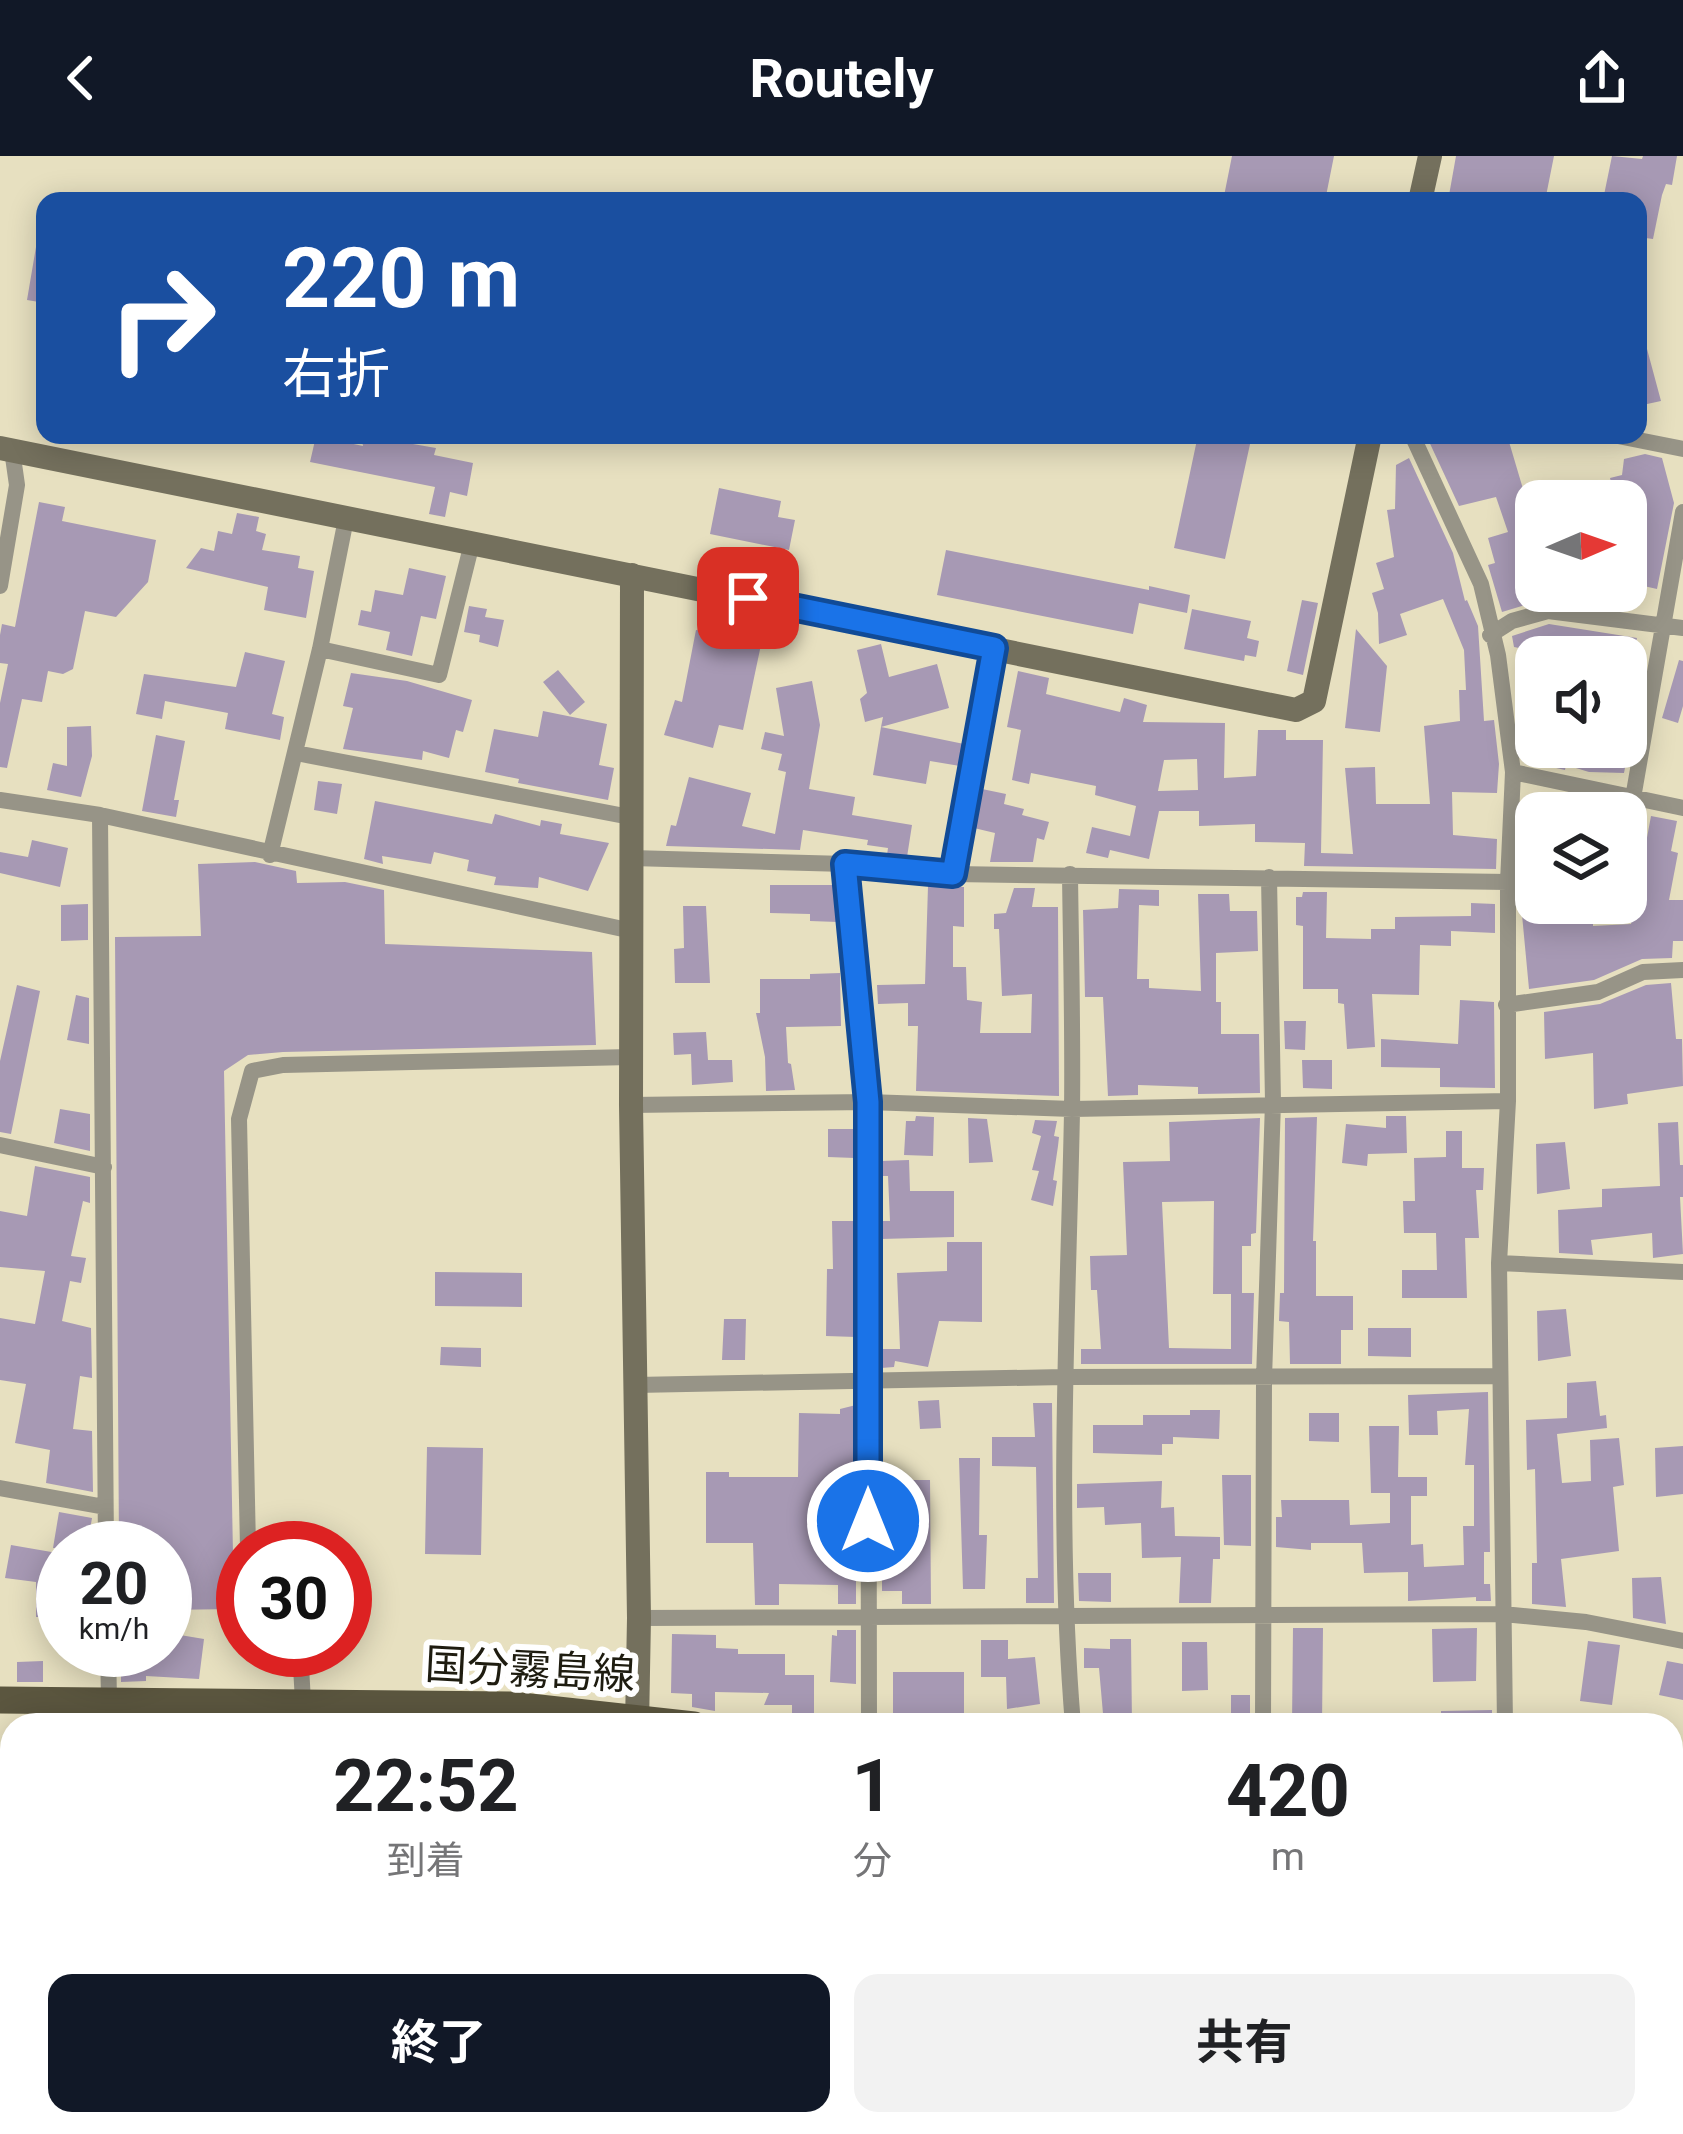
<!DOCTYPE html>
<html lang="ja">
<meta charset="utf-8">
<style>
:root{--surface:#fff;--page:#f2f2f2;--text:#202124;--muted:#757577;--accent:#111827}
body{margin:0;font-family:Roboto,"Noto Sans JP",sans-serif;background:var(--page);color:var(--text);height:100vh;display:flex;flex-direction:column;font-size:45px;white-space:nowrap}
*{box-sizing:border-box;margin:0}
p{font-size:39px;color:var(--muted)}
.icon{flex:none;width:66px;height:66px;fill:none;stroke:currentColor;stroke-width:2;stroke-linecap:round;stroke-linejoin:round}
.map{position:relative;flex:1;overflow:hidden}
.drawer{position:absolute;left:0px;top:1557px;width:1683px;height:423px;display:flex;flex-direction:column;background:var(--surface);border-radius:36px 36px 0 0;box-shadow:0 6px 30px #0003}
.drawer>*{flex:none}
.banner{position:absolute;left:36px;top:36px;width:1611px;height:252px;border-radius:24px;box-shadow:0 6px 30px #0003;background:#1a4fa0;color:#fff;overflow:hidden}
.needle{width:78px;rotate:88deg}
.tools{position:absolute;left:1515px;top:324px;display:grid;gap:24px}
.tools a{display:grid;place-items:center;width:132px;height:132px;border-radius:24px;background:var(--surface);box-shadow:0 6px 30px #0003;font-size:60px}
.speed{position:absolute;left:36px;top:1365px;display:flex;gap:24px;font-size:60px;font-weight:700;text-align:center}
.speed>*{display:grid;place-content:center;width:156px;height:156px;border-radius:50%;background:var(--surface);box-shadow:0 6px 30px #0003;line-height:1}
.speed small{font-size:30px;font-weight:400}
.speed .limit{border:18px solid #d22;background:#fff;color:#111}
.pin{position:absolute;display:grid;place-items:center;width:102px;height:102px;color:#fff;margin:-51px;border-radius:24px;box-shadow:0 6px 18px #0006}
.me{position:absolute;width:132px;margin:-66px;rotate:0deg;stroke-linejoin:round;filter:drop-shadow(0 0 9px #0008)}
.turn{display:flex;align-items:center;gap:42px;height:252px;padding:0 48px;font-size:54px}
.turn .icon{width:156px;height:156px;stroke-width:2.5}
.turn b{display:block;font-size:84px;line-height:102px}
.eta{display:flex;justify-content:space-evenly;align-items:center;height:204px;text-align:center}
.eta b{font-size:72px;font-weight:700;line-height:84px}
.cta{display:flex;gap:24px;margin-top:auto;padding:24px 48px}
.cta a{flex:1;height:138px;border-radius:24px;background:var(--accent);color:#fff;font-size:48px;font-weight:700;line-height:138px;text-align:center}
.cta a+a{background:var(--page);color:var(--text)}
header{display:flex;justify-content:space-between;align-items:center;height:156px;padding:0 48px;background:var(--accent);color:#fff;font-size:54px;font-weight:700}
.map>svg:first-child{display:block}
</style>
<header><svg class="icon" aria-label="back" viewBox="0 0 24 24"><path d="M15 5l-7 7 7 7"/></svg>Routely<svg class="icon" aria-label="share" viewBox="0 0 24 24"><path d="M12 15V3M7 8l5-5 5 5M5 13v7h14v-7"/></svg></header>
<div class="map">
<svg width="1683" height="1978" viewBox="0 0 1683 1978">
<rect width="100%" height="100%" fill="#e7e0c0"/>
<!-- building -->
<path fill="#a799b4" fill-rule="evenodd" d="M1232 0H1334L1325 45H1223Z
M1456 0H1554L1545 45H1448Z
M1612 0 1642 3 1643 0H1677L1672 29 1666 28 1662 39 1653 83 1638 81V45L1604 39Z
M36 91 45 92V147L27 144Z
M1643 178 1661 245 1638 250V179Z
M361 279 436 292 434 299 473 307 467 340 450 336 445 361 429 358 435 331 310 306 316 280 363 290Z
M1198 279H1252L1225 403 1174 392Z
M1426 279H1507L1531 360 1536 359V435H1614L1610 450 1549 442 1502 456 1488 409 1495 407 1488 382 1508 376 1496 341 1459 350Z
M1645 298 1662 302 1674 347 1657 433 1626 426V345H1616L1610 322 1622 319 1624 303Z
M1409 302 1453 397 1465 445 1467 444 1478 470 1484 565 1494 564 1499 608 1497 637 1452 636 1453 679 1497 683 1496 713 1304 710 1305 687 1255 686V668L1199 670V655H1159L1149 703 1110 694 1108 702 1086 697 1092 671 1130 680 1136 650 1095 639 1096 630 1031 617 1029 628 1012 624 1021 574 1007 571 1018 515 1049 522 1046 538 1120 556 1124 542 1147 549 1143 566 1225 567 1224 622 1256 620 1258 574H1286V584H1323L1321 697 1353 698 1345 612 1375 611 1376 648H1430L1424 570 1460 565 1459 534H1466L1464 494 1443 443 1400 458 1407 479 1379 488 1378 457 1372 437 1384 433 1376 407 1394 401 1387 354 1395 353 1396 309ZM1197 603 1198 634 1158 635 1164 604Z
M719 332 781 345 778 361 795 364 789 394 710 378Z
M39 346 65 351 62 365 156 384 148 426 116 461 85 455 73 513 63 518 48 515 42 546 22 543 7 612 0 611V547L8 508 0 507V479L2 468 15 471Z
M237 357 259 361 256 375 266 378 262 394 300 400 298 412 314 415 306 462 264 454 268 431 186 412 201 392 214 395 218 375 232 378Z
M946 394 1149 434V430L1190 439 1187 457 1139 447 1133 478 937 439Z
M409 412 446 420 436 463 421 460 412 500 386 494 390 476 358 469 361 454 371 456 375 434 403 439Z
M1302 444 1318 447 1303 519 1287 515Z
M469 450 487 453 485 461 504 464 498 491 479 486 480 479 464 476Z
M1192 453 1251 465 1247 482 1259 485 1256 501 1245 499 1244 505 1184 493Z
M734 459 766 465 743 574 719 569 713 592 664 579 675 544 682 546 696 474 730 480Z
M1549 468 1637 482 1632 501H1523L1524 493 1514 491 1512 480Z
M1356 473 1387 510 1380 576 1345 572Z
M881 488 889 521 937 508 949 552 881 571 883 561 865 566 860 543 867 537 857 494Z
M245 496 285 505 272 558 284 561 280 584 225 573 228 557 165 545 162 563 136 558 144 518 236 531Z
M1679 504 1683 505V550L1678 567 1662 562Z
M558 514 585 546 570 559 543 526Z
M351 517 407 525 472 544 463 576 456 574 449 602 423 595 422 604 343 593 353 552 343 550Z
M812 525 820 569 809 633 855 641 852 659 912 669 907 701 887 699 888 692 867 689 868 684 803 674 800 694 666 690 671 669 676 670 689 621 751 637 742 670 775 678 786 616 778 614 782 598 761 593 765 576 784 580 776 532Z
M543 555 607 568 599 609 614 612 608 644 518 627 519 623 485 616 494 573 538 581Z
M91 570 92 600 81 641 47 634 53 607 67 610V571Z
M881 571 964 588 960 610 930 605 926 628 873 619Z
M156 579 185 585 174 644H179L176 661 142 655Z
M1524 591H1629L1624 617 1589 616 1566 609 1565 614 1525 605Z
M318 625 342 628 337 658 314 654Z
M982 633 1006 638 1004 648 1024 653 1022 659 1049 666 1044 684 1037 682 1033 706H990L995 677 974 672Z
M375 645 492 668 495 658 540 670 541 664 562 668 560 678 609 687 588 735 539 721 538 732 494 729 496 721 467 715 469 704 434 696 431 708 382 700 383 708 364 703Z
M1651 660 1677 665 1671 695 1678 697 1669 744H1683V785H1673L1672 802 1642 803 1594 824 1529 833 1521 748 1593 747V770L1631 768Z
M32 684 68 692 60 731 0 717V696L28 701Z
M255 706 296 715 297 727 345 726 384 734 385 788 592 796 596 889 283 896 248 899 224 915 234 1453 165 1454V1392H119L115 781 201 780 198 708Z
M770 729H833L838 766 810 765V758L770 757Z
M928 730 964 731V771L953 770V811H966L967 844 982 846 980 877H1031L1032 838 1002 840 999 773H994V758L1006 757 1014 732H1035L1032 751H1058L1059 940 916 935 918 870H908V847L878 848 877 829 925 828Z
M1119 733 1159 734V750L1139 749 1137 823H1149V832L1201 835 1198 738H1229L1230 755H1257L1258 795 1216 797V846H1221V878H1259L1260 937 1198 938V931L1138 929V939L1108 940 1103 841H1085L1083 754 1118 752Z
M1303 736H1327L1326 782 1371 783V773H1395V761L1471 760V747L1495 748V777L1451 775V790L1420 789 1419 839 1372 838 1375 891 1347 893 1344 848 1338 847V833H1303V770L1296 769V741H1302Z
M88 748V784L61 785V749Z
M683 750H706L710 827H675L674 793 684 792Z
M840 817 841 870 786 871 788 907 791 908 795 934 766 935 765 901 756 857H760V823H810V818Z
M1671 827 1676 883H1682L1683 930 1627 938 1628 948 1594 953 1593 897 1545 903 1544 856 1600 848 1646 829Z
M17 829 40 835 11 978 0 976V905Z
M76 839 89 842V888L67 884Z
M1460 844 1494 846 1495 932 1440 931V912L1381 911V883L1458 888Z
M1284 865H1306L1305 894 1285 893Z
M706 876 708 904H732L733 926 692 929 691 898 674 899 673 877Z
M1302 904H1332V933L1303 932Z
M60 953 90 958V995L54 987Z
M916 960 934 961 933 1000 904 999 906 965H915Z
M1386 960H1406L1407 997 1368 998 1367 1010 1342 1007 1346 968 1386 972Z
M1317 961 1313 1085H1316V1140H1353V1174H1341V1208H1290L1289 1166 1279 1165 1280 1137H1284L1285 962Z
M968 962 987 963 993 1006 969 1007Z
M1260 962 1256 1077 1251 1078V1090H1242V1137H1254L1252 1208H1081V1193H1101L1097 1134H1091L1090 1100 1127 1099 1123 1006 1170 1005 1169 966ZM1214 1045 1213 1138H1231V1193L1169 1192 1162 1046Z
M1035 964 1057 965 1054 980 1059 981 1058 990 1053 1024 1057 1025 1053 1050 1031 1044 1039 1015 1032 1014 1041 980 1032 977Z
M1678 966 1680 1009H1683V1041H1680L1683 1098 1653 1102 1652 1077 1591 1084 1593 1099 1559 1097 1558 1054 1602 1051V1033L1660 1030 1658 967Z
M828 973H855V1002L828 1001Z
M1446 975H1462V1012H1484L1483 1034H1476L1479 1082H1465L1467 1142H1402V1114H1437L1436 1077H1404L1403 1045H1415L1414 1002 1446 1001Z
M1565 986 1570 1033 1537 1038 1536 988Z
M909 1004 910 1035H954V1081L881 1083V1065H890L888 1020H881V1005Z
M35 1010 90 1021V1047L83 1045 71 1100 86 1102 81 1127 70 1125 62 1165 91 1172 92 1222 80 1220 73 1273 92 1275 93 1336 46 1327 50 1294 15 1287 26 1228 0 1224V1162L35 1168 45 1115 0 1111V1055L27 1060Z
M832 1065H855L856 1181 826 1180 827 1113H833Z
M947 1086H982V1166L939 1165 928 1211 895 1205 894 1211 881 1212V1193H900L897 1117 947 1115Z
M435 1116 522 1117V1151L435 1150Z
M1566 1153 1571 1200 1538 1205 1537 1155Z
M724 1163H746L745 1204H722Z
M1368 1172H1411V1201L1368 1200Z
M441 1191 481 1192V1211L440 1209Z
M1596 1225 1600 1260 1606 1259 1607 1272 1557 1278 1562 1327 1591 1325 1590 1284 1619 1282 1624 1329 1613 1331 1619 1395 1561 1403 1566 1451 1532 1448V1407H1537L1535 1313 1527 1314 1526 1264 1567 1262V1227Z
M1488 1236 1490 1396H1484V1428H1490L1491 1445H1476V1441L1408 1445V1416L1364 1417 1362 1387H1311V1394L1276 1391V1361H1282L1281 1344H1349L1350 1369 1390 1367V1337H1371L1369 1270H1399L1398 1321H1427V1340H1411V1389L1423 1388 1424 1411 1464 1409 1463 1370H1474V1309H1465L1469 1253 1437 1255 1438 1279H1409L1408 1239Z
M939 1244 941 1272 920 1273 918 1245Z
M1033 1247H1052L1054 1447H1026V1422H1038L1036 1311 992 1310V1281H1035Z
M856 1249V1376L843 1411H856V1448H838V1429L779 1428V1449H755L753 1387H706V1316H729V1321H798L799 1257 840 1258V1253Z
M1190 1254H1220L1219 1283 1173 1281V1288H1162V1299L1093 1297V1269H1143V1259H1190Z
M1309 1257H1339V1286L1309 1285Z
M1683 1290V1338L1656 1341 1655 1292Z
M427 1291 483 1292 481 1399 425 1398Z
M959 1302H980L979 1379H987L985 1433H963Z
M1222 1319H1251V1390L1224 1389Z
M911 1324H930L931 1448H902V1435H882V1416H898V1373H913Z
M1162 1325 1161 1352 1174 1351 1175 1380 1220 1381V1403H1213L1211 1447H1179L1181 1401 1142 1402 1141 1367 1105 1369 1104 1351 1077 1352V1328Z
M59 1356 92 1362 88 1386 80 1384 78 1392H53Z
M11 1389 63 1398V1461H36V1426L5 1422Z
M1078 1417H1111V1446L1079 1445Z
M1661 1421 1666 1468 1633 1462 1632 1422Z
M1293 1472H1323L1322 1569H1292Z
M1477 1472 1476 1525 1433 1526 1432 1473Z
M837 1474H856V1528L830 1526 832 1479 837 1480Z
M168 1477 204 1483 199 1523 146 1520V1525L121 1526V1499L166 1497Z
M672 1478 716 1479V1492L738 1493V1498H785V1519H814V1561H792V1549H764L769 1537 715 1536V1555L692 1551V1538L671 1537Z
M1110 1483H1131L1132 1569H1104L1099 1512H1084V1492L1110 1493Z
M981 1484H1008V1503L1035 1501 1040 1548 1007 1553 1006 1521H981Z
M1588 1485 1620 1489 1612 1549 1580 1545Z
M1182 1486H1207L1208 1534 1182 1535Z
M43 1505V1526H17V1506Z
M1667 1505 1683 1508V1544L1659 1539Z
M893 1516H964V1560H893Z
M1231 1539H1250V1569H1231Z
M1492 1554V1569H1441V1555Z"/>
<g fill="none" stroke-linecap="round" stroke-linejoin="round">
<!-- street -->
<path stroke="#979487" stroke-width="16" d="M1412 279 1481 428 1498 499 1513 616 1508 726V945L1499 1107 1505 1569
M1613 279 1683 293
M0 430 17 329 12 294
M1490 479 1512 465 1548 455 1683 472
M320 493 439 519 472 387
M296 597 630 661
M1513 616 1683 652
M1633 642 1683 356
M0 644 100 659 632 775
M100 659 106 1392
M270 699 320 493 346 363
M632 702 846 708 953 718 1508 726
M846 708 868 946 869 1569
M953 718 995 492
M1070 718C1071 798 1073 877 1072 956 1068 1161 1056 1365 1073 1569
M1506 849 1598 836 1643 816 1683 814
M631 949 868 946 1072 953 1508 945
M0 989 104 1011
M1499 1107 1683 1116
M635 1229 1064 1221 1499 1220
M0 1332 105 1351
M248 1392 239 963 252 915 283 909 631 901
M639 1462 1503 1458 1586 1466 1683 1485
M300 1494 303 1545
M101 1569 109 1543 108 1494
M1263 1569 1264 1223 1273 946 1269 721
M0 1666H12
M1671 1692 1683 1625
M0 1735 11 1895
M96 1968V1978
M1522 1968V1978
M364 1978V1968
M864 1978 865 1968
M1015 1978 1178 1968
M1269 1978V1968"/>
<!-- secondary -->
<path stroke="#74705d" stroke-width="24" d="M1420 45 1430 0
M0 292 1296 554 1314 545 1370 279
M632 419 631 949 639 1462 637 1569
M639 1968V1978"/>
<!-- primary -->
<path stroke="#5b563f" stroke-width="27" d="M0 1544 512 1549 694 1569
M1671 1715 1683 1716"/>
</g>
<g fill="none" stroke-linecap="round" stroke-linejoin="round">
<!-- route casing -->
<g stroke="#114b97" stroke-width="30">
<path id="route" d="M748 442 994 492 953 718 845 708 868 946V1365"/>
</g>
<!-- route -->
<use href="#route" stroke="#1a73e8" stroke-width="21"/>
</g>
<g text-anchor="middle" stroke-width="12" stroke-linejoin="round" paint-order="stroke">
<!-- street labels -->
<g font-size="42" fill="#1e1c10" stroke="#fff">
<text transform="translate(530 1513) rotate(3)" y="15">国分霧島線</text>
</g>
</g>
</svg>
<div class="tools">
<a><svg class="needle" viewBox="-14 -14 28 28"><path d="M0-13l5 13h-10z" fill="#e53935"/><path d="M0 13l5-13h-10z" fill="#757577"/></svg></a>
<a><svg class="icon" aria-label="sound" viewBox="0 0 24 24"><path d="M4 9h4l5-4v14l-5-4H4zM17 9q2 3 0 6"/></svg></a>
<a><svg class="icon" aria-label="layers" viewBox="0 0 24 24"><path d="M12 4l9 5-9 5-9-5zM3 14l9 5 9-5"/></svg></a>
</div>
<div class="speed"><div>20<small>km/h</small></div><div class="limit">30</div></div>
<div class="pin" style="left:748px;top:442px;background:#d93025"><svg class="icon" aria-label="arrive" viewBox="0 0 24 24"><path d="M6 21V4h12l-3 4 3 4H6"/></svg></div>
<svg class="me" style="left:868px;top:1365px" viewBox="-20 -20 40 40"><circle r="17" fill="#1a73e8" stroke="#fff" stroke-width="3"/><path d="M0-11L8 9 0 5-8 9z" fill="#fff"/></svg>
<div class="banner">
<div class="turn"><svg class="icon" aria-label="right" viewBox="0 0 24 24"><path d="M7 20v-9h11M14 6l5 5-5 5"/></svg><div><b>220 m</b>右折</div></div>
</div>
<section class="drawer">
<div class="eta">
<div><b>22:52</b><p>到着</p></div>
<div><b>1</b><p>分</p></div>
<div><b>420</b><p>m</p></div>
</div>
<div class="cta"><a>終了</a><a>共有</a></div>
</section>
</div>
